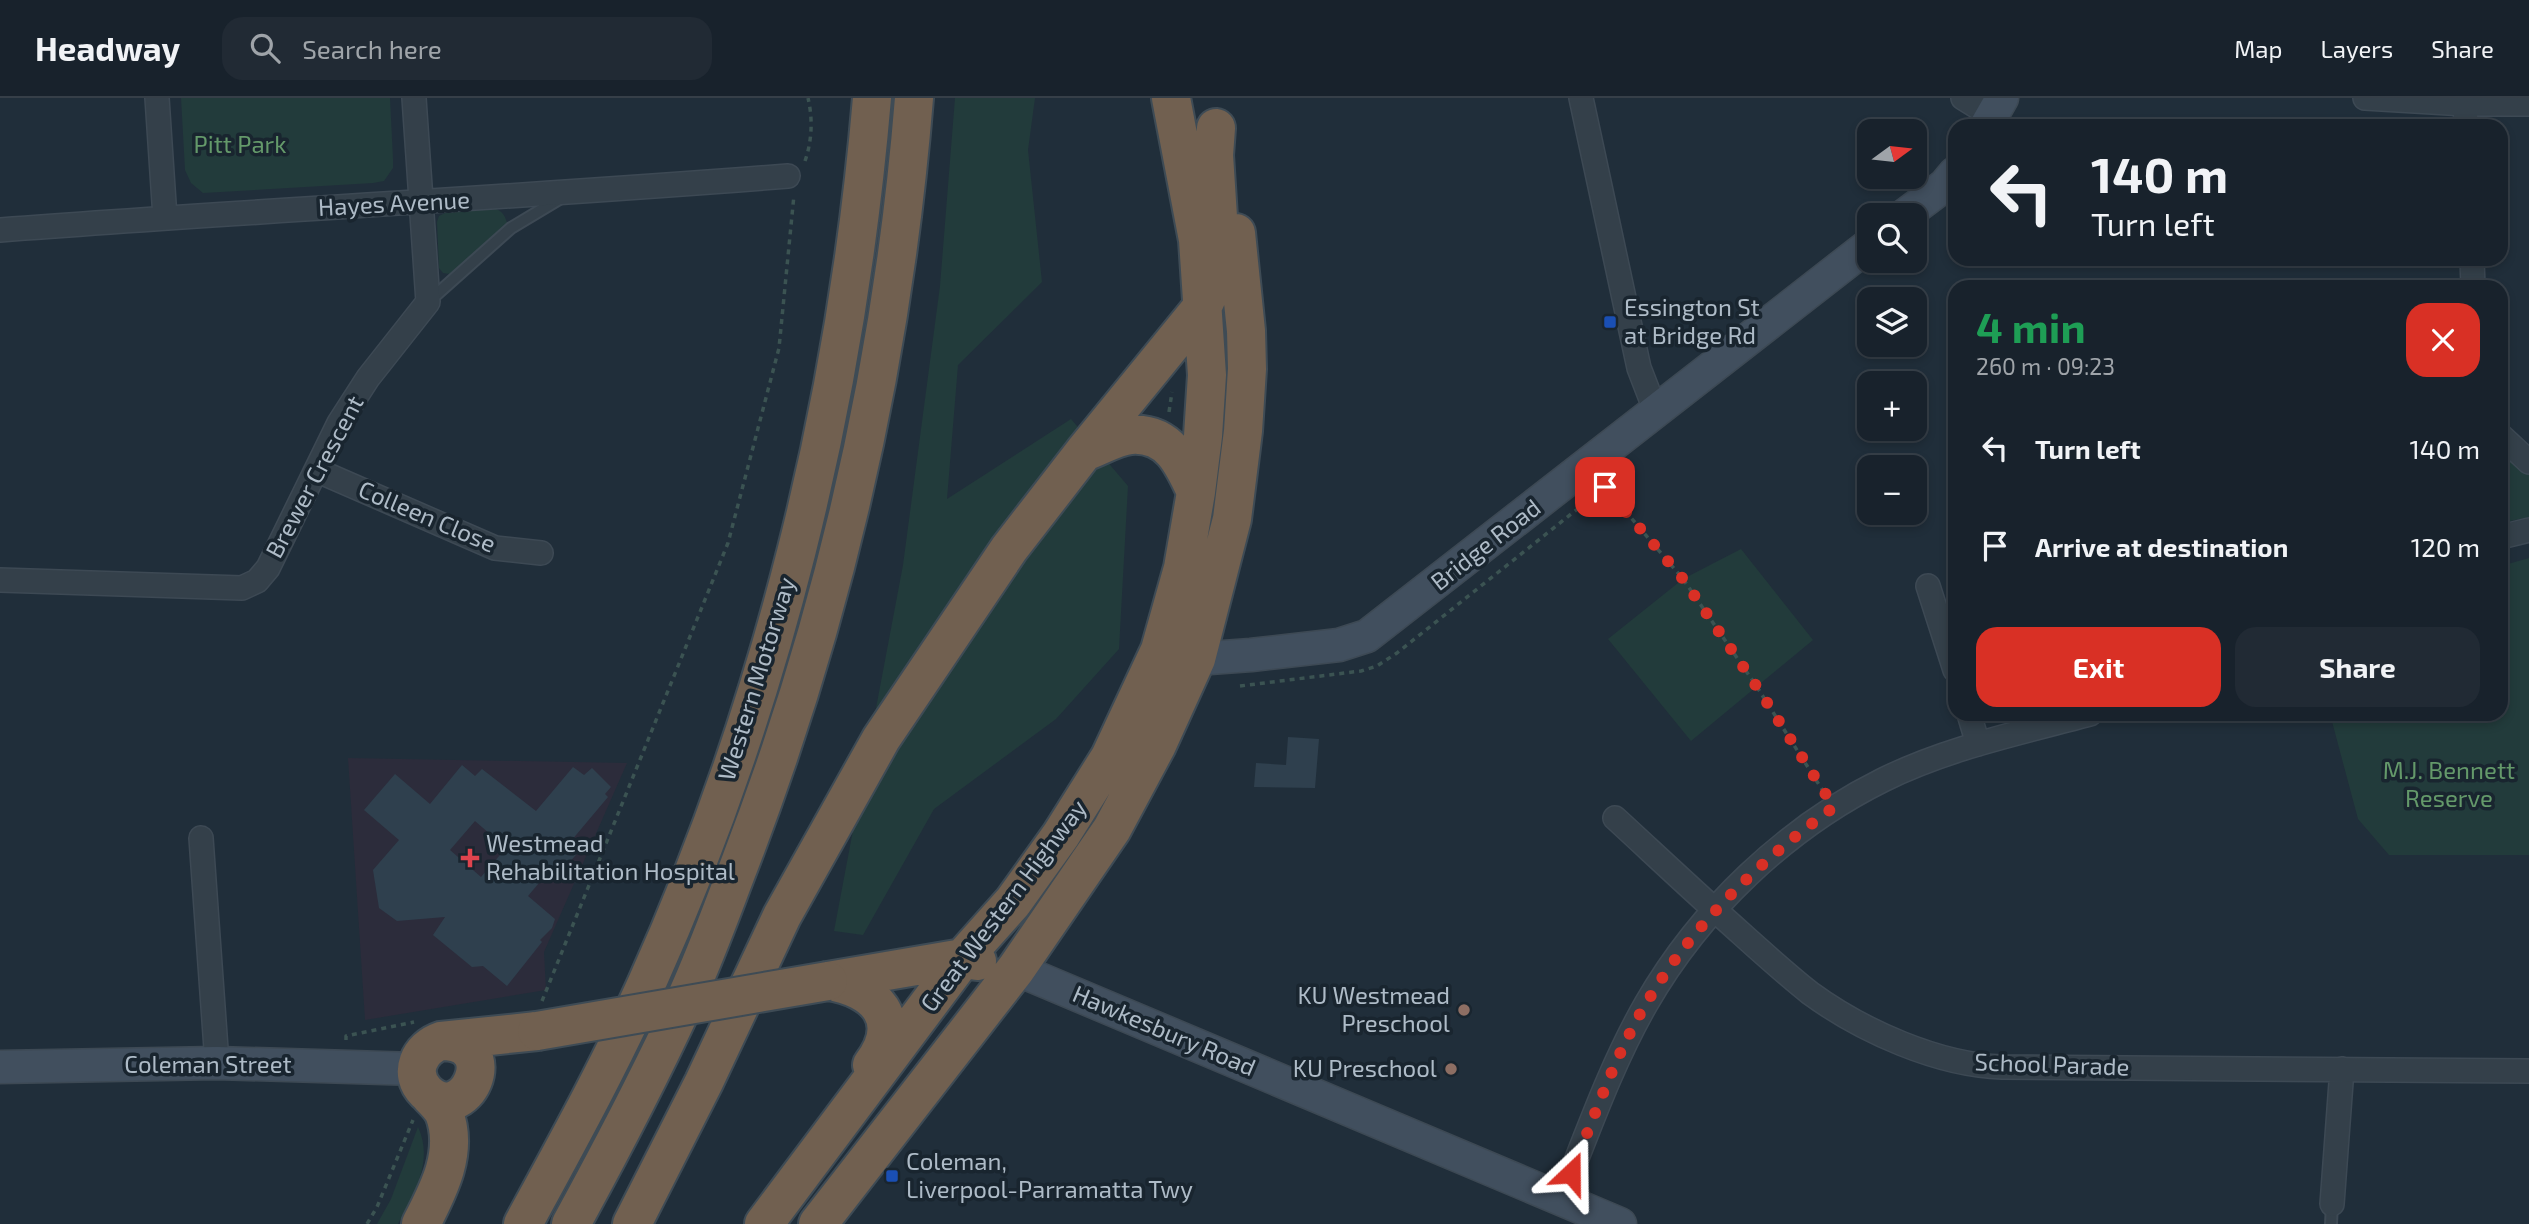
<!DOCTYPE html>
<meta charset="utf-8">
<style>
:root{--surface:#18222c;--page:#212a34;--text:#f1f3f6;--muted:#9fa4a9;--line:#363f48;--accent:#d93025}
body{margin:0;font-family:"Exo 2",sans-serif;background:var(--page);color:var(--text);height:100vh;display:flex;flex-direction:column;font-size:26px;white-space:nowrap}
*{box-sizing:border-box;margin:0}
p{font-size:23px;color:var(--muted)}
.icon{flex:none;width:38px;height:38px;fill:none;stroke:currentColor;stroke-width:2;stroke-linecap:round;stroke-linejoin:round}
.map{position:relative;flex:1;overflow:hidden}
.drawer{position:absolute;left:1948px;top:182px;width:560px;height:441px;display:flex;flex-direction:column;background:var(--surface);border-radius:21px;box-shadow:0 4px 10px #0003,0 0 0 2px var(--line)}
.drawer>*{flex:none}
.guide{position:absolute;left:1948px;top:21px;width:560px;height:147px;border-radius:21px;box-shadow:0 4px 10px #0003,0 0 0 2px var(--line);background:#18222c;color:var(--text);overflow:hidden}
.needle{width:46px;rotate:75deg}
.controls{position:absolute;left:1857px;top:21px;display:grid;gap:14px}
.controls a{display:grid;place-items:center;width:70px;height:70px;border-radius:14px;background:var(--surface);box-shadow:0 4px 10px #0003,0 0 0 2px var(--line);font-size:35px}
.pin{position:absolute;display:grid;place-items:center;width:60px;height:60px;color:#fff;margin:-30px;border-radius:14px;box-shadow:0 4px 10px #0006}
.me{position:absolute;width:77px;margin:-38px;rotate:23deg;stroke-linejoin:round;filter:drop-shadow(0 0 5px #0008)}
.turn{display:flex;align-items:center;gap:24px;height:147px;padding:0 28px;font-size:32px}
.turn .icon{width:91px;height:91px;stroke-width:2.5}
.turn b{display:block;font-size:49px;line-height:60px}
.round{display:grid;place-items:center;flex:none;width:74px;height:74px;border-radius:21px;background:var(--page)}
.head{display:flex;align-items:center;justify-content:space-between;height:119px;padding:0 28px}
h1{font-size:42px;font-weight:700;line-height:52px;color:#1e9e55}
.button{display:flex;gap:14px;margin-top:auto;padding:14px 28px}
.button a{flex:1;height:80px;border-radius:21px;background:var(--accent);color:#fff;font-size:28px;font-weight:700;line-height:80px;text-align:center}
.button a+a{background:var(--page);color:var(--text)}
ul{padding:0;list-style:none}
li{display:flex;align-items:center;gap:21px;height:98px;padding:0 28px}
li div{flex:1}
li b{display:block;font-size:26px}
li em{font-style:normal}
header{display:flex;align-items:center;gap:42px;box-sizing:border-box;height:98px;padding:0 35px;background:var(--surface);border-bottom:2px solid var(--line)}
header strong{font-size:33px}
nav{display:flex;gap:38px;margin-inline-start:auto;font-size:24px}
.search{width:490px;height:63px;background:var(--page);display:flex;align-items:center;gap:18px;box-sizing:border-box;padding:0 24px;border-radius:21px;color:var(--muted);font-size:26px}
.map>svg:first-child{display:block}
</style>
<header>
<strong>Headway</strong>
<div class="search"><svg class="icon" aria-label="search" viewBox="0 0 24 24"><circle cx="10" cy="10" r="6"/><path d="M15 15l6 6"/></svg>Search here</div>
<nav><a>Map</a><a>Layers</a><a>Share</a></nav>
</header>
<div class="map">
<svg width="2529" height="1126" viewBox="0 0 2529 1126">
<rect width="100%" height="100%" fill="#202e3a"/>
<!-- medical -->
<path fill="#2c2c3b" d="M348 660 627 665 544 854 546 892 365 922Z"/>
<!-- green -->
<path fill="#223b3b" d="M181 0H390L393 61V70L384 83 373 85 203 95 191 85 185 72Z
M955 0H1035L1028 52 1042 184 958 267 947 401 1071 321 1128 388 1119 551 1056 621 934 711 863 837 834 833 903 467 940 188Z
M494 110C502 113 505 117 507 125L455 173 450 176 443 175 439 170 437 124 439 118 447 114Z
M2501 358 2507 360 2529 377V419L2501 425Z
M1741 451 1813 542 1691 643 1608 541 1683 481Z
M2529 460V757H2389L2358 721 2330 616H2501V468Z
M418 1029C434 1063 414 1096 398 1126H377L391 1101Z"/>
<!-- building -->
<path fill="#2f404e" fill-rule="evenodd" d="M1288 639 1319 641 1315 690 1254 689 1256 665 1286 667Z
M462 667 475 678 482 671 536 713 573 669 584 677 592 670 611 689 605 696 608 699 571 743 581 751 562 773 555 766 528 798 555 821 552 830 540 842 542 844 507 888 483 868 472 869 433 837 445 819 397 823 379 810 373 772 399 742 364 712 395 676 430 706ZM475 723 506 750 481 779 450 752Z"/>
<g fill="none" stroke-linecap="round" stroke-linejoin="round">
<!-- lane casing -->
<g stroke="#3d4954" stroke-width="14">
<path id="lane" d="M428 204 511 130 561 100
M2331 1126 2332 1106"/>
</g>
<!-- street casing -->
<g stroke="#3d4954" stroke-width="26">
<path id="street" d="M157 0 165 120
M1581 0 1639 270 1656 314
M1963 0 1992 18
M2365 0 2465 6H2529
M2465 6 2466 28
M0 132C263 112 525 99 788 78
M2472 161 2473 189
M2501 338 2529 364
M316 372 495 450 541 455
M2501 439 2529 432
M0 482 242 490 257 483 268 470 339 325 368 280 428 204 414 0
M1928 488 1955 572
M1969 616 1978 646
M1615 720C1652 754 1688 788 1725 821 1753 846 1781 872 1810 895 1862 933 1938 967 2002 969L2529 973
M201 740 217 965
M1561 1101C1587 1036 1611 967 1646 906 1700 812 1786 730 1883 682 1947 650 2020 635 2090 616
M2332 1106 2342 971"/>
</g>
<!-- secondary casing -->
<g stroke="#3d4954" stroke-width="35">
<path id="secondary" d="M1986 28 2002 0
M1905 117 1945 87 1955 75
M1175 556 1196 561 1251 557 1339 547 1367 538 1869 147
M1016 871 1620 1126
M0 969 217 965 416 971"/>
</g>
<!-- highway casing -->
<g stroke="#3e4b55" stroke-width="42">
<path id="highway" d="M1084 354C1099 349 1116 338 1131 337 1169 334 1183 365 1196 394
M828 883C876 890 906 922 872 967
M828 883 963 860 977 863
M441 943C507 943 465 1032 426 994 407 975 420 950 441 943L537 933
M421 1126C438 1093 459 1054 444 1015 441 1009 435 1003 430 998
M523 1126C566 1047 609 969 646 887 772 608 846 305 872 0
M571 1126C612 1051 652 975 687 898 707 854 723 809 740 765 834 520 893 262 914 0
M632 1126 704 984 782 818 881 641 1009 451 1084 354 1203 208 1217 177 1220 150 1214 57 1216 30
M764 1126 963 860 1013 804 1061 737 1110 659 1160 552 1183 470 1196 394 1203 338 1207 277 1198 142 1171 0
M818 1126 1016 871 1112 731 1157 647 1196 561 1232 421 1243 333 1247 271 1246 233 1236 135"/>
</g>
<!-- path -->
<path stroke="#3b5352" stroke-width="3.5" stroke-dasharray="5 5" stroke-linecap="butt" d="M805 63C812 43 813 21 808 0
M1169 314 1172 294
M1240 588 1361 573 1377 568 1397 555 1605 389 1683 481 1757 589 1823 693
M542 903 728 445 779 250 794 97
M346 942V938L414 924
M367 1126 377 1109 413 1022"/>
<!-- lane -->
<use href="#lane" stroke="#34404a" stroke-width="10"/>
<!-- street -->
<use href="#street" stroke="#34404a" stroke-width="23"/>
<!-- secondary -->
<use href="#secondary" stroke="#414f5e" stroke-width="32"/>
<!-- highway -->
<use href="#highway" stroke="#716050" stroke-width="38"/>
<!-- highway-bridge casing -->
<g stroke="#3e4b55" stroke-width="42" stroke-linecap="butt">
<path id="highway-bridge" d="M537 933 828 883"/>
</g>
<!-- highway-bridge -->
<use href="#highway-bridge" stroke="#716050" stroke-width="38"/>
</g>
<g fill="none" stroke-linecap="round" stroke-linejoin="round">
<!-- route -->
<path stroke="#d93025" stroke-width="12" stroke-dasharray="0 21.6" d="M1571 1075C1595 1018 1615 957 1647 904 1694 825 1760 763 1834 709L1757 589 1683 481 1605 389"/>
</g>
<!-- markers -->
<g fill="#1a4fb4" stroke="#19252f" stroke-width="2.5">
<rect x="1603" y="217" width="14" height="14" rx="3.5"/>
<rect x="885" y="1071" width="14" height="14" rx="3.5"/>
</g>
<path fill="#e0444e" stroke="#19252f" stroke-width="2.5" d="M466.5 749.5h7v7h7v7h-7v7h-7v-7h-7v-7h7z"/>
<g fill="#8d6e63" stroke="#19252f" stroke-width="2.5">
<circle cx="1464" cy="912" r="7"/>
<circle cx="1451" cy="971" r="7"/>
</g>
<g text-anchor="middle" stroke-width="7" stroke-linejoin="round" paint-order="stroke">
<!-- park labels -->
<g font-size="24" fill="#64996a" stroke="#19252f">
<text x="240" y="55">Pitt Park</text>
<text x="2449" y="681">M.J. Bennett<tspan x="2449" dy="28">Reserve</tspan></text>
</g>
<!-- street labels -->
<g font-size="24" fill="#aebbc7" stroke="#19252f">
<text transform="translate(394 106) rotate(-3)" y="8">Hayes Avenue</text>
<text transform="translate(315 379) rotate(-62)" y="8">Brewer Crescent</text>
<text transform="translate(427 419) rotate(23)" y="8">Colleen Close</text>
<text transform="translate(1486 447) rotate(-38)" y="8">Bridge Road</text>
<text transform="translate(757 581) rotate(-73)" y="8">Western Motorway</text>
<text transform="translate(1004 808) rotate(-53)" y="8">Great Western Highway</text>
<text transform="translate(1164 933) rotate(23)" y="8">Hawkesbury Road</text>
<text x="208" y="975">Coleman Street</text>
<text transform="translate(2052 967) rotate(2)" y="8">School Parade</text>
</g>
<!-- poi labels -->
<g font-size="24" fill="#aebbc7" stroke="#19252f" text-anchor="start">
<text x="1624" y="218">Essington St<tspan x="1624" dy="28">at Bridge Rd</tspan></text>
<text x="486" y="754">Westmead<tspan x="486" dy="28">Rehabilitation Hospital</tspan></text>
<text x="1450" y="906" text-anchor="end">KU Westmead<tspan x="1450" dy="28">Preschool</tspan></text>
<text x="1437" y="979" text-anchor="end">KU Preschool</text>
<text x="906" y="1072">Coleman,<tspan x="906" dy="28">Liverpool-Parramatta Twy</tspan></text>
</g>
</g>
</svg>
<div class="controls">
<a><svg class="needle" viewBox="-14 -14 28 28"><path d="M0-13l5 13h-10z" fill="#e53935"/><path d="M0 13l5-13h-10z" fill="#9fa4a9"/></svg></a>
<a><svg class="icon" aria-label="search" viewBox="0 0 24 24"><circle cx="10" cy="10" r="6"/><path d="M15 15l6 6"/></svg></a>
<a><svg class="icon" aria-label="layers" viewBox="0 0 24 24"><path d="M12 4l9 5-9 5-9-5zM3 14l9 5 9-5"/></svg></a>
<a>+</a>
<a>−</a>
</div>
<div class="pin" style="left:1605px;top:389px;background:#d93025"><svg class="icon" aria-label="arrive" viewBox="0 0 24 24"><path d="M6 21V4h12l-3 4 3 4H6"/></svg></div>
<svg class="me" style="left:1571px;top:1075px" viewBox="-20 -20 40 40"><path d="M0-17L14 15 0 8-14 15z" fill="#d93025" stroke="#fff" stroke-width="4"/></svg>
<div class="guide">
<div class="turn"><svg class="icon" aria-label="left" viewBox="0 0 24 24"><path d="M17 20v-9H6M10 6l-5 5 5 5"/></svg><div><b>140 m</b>Turn left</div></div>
</div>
<section class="drawer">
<div class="head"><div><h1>4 min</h1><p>260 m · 09:23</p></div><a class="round" style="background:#d93025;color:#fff"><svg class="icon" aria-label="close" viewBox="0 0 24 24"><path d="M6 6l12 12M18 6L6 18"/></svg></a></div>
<ul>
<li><svg class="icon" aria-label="left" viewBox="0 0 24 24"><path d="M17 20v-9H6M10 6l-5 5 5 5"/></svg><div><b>Turn left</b></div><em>140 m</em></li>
<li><svg class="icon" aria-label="arrive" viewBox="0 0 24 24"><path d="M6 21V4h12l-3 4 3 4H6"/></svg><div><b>Arrive at destination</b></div><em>120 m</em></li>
</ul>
<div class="button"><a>Exit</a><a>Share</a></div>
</section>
</div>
